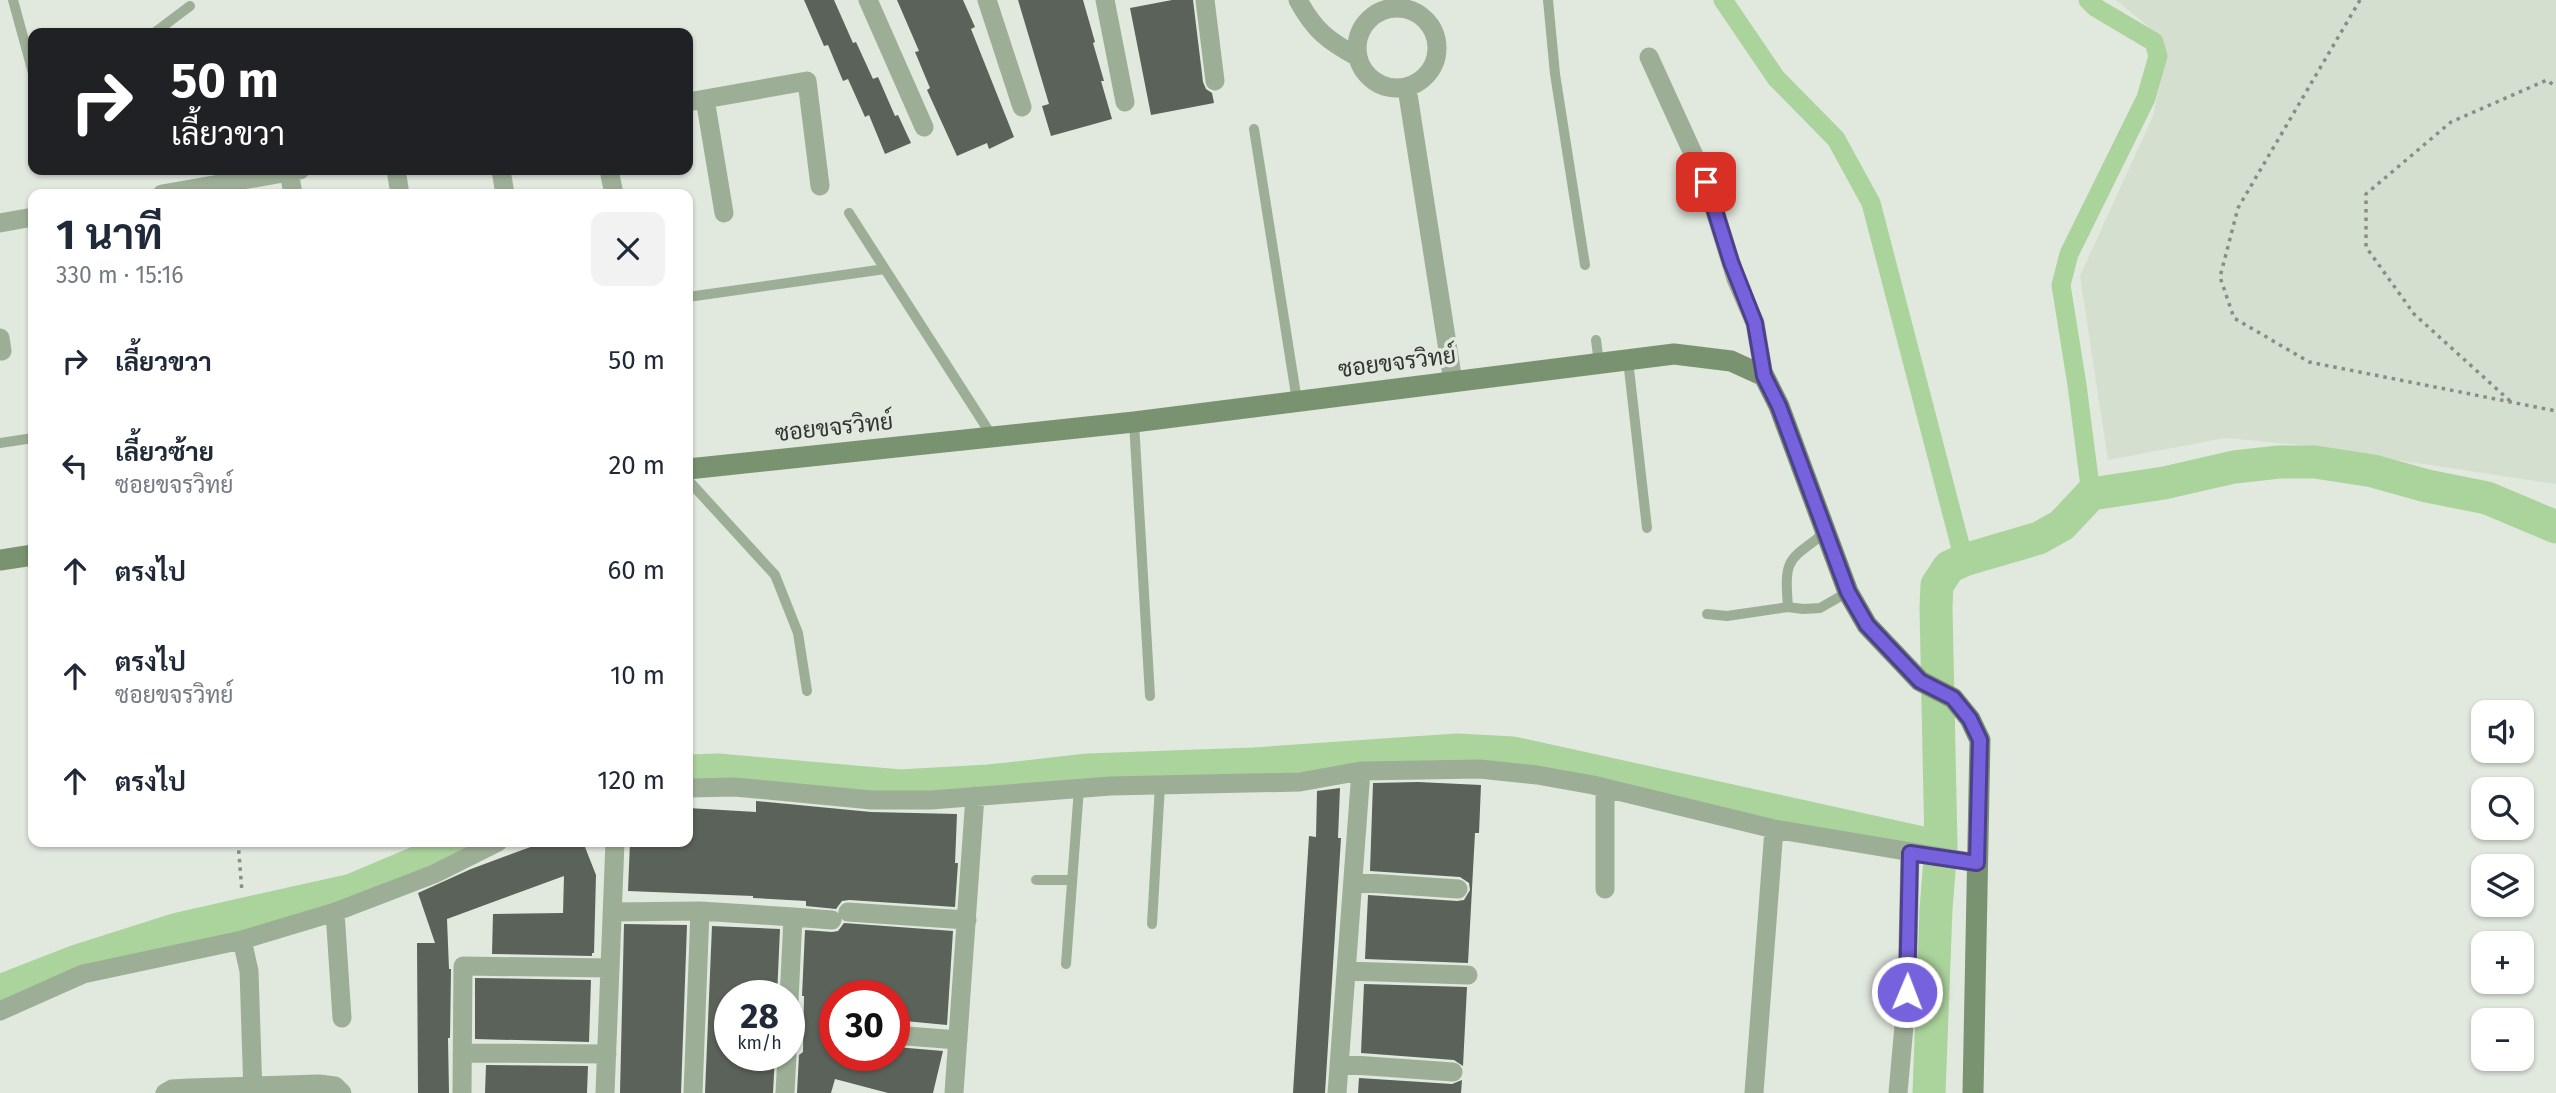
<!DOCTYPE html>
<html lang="th">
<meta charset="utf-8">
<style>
:root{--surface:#fff;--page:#f2f2f3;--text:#1f2937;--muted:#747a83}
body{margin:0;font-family:"Fira Sans",Sarabun,sans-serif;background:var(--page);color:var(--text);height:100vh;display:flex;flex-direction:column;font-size:26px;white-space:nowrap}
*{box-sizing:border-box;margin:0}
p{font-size:23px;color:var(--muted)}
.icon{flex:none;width:38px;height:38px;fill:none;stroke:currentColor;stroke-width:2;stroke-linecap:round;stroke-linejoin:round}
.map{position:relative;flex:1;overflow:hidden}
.drawer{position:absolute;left:28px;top:189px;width:665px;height:658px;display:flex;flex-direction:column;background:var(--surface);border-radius:14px;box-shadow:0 2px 5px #0004}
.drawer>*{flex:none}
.banner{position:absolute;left:28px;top:28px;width:665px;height:147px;border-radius:14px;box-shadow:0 2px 5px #0004;background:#202124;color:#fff;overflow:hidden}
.tools{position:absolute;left:2471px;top:700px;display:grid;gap:14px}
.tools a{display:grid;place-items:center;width:63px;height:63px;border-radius:14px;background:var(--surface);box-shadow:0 2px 5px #0004;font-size:35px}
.speed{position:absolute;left:714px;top:980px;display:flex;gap:14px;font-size:35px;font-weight:700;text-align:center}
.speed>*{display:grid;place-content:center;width:91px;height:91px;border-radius:50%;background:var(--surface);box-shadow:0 2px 5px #0004;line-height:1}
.speed small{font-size:18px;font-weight:400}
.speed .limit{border:10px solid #d22;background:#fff;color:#111}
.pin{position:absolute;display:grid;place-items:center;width:60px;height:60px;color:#fff;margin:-30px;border-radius:14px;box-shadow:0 4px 10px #0006}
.me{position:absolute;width:77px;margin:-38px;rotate:1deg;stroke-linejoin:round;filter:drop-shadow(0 0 5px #0008)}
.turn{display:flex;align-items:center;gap:24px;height:147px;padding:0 28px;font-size:32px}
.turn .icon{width:91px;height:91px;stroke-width:2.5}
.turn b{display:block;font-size:49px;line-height:60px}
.round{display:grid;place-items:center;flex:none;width:74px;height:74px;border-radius:14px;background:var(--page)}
.head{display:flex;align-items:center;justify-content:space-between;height:119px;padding:0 28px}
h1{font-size:42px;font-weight:700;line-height:52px}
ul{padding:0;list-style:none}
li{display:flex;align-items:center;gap:21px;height:105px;padding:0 28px}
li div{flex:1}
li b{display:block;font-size:26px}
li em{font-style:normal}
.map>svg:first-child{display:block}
</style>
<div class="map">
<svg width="2556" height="1093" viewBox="0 0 2556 1093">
<rect width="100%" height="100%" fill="#e1e8de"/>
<!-- built -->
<path fill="#d4dfcf" d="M2116 0H2556V484L2292 444 2225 438 2108 460 2080 276 2153 116 2167 51 2149 27Z"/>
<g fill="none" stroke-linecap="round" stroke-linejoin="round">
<!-- canal -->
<path stroke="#abd39c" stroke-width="19" d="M1723 0 1776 78 1836 139 1871 203 1964 560
M2088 0 2095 7 2154 42 2158 56 2146 98 2069 254 2061 285 2077 385 2091 494"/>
<!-- river -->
<path stroke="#abd39c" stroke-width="33" d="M688 771 718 770 900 786 989 781 1088 770 1254 764 1457 750 1513 753 1941 847
M0 991 74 962 178 929 352 890 440 853 460 842
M1929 1093 1936 909 1941 847 1936 607 1937 585 1949 567 1964 560 2039 538 2062 525 2091 494 2164 483 2234 467 2279 462H2315L2373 471 2427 486 2487 498 2556 527"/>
</g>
<!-- building -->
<path fill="#5b6259" d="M804 0H834L853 43 856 42 873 79 878 77 895 116 898 115 911 143 885 154 869 115 865 117 848 79 843 81 828 45 824 46Z
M897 0H963L975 27 971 29 1014 137 989 149 987 143 957 156 927 90 930 88 915 52 919 51Z
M1018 0H1083L1095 42 1093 43 1104 81H1101L1112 119 1051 136 1042 106 1049 104Z
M1172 0H1193L1203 82 1206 89 1212 93 1214 103 1151 115 1130 8Z
M1418 782 1481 785 1479 833H1475L1468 963 1365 959 1368 895 1457 901 1464 900 1470 890 1469 883 1460 877 1370 871 1373 783Z
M1340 788 1338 838H1341L1325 1093H1293L1309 836 1316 837 1317 791Z
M756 801 871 812 957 814 955 863H958L955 907 849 900 842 901 836 909 806 906V901L753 898V896L628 891 630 842H688V808L756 812Z
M544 842H583L596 875 594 953H592V956L492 954 493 914 563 913 564 876 447 919 449 969H451L450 1038H448L449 1093H418L417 943H435L418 893 471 869Z
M844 923 953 931 947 1025 894 1020V996H835L834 1055H894L896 1047 943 1051 933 1093H888L835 1079 831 1093H797L799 1055 803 1052 804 996H802L805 930 832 932 838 931Z
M624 924 687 925 681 1093H620Z
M712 926 780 929 777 996H730V1055H775L773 1093H705Z
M475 978 591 980 589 1042 475 1039Z
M1364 984 1467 987 1463 1066 1454 1060 1361 1053Z
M486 1065 588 1066 587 1093H485Z
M1359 1078 1452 1084 1462 1080 1461 1093H1358Z"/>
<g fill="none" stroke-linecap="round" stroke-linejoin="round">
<!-- path -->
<path stroke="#888d86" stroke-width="3.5" stroke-dasharray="3.5 5" stroke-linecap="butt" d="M2360 0 2238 208 2220 277 2234 318 2309 362 2556 411
M2510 401 2414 314 2366 247V194L2451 122 2547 80 2556 87
M238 842 242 892"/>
<!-- lane -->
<path stroke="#9dae96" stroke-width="10" d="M13 0 33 73
M1548 0 1555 74 1585 265
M154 33 190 6
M1254 129 1297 401
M849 213 992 436
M688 297 885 269
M1596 340 1599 363
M1628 360 1647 528
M1134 422 1150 696
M0 443 33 438
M688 480 775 575 798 633 807 691
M1788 607C1784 557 1788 561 1826 532
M1707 614 1727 616 1788 607 1803 609 1820 608 1848 592
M1036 880H1072
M1152 924 1160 785
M1066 964 1079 788"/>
<!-- street -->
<path stroke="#9dae96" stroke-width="19" d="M868 0 924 127
M987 0 1022 107
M1105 0 1125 102
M1205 0 1215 81
M1298 0C1314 30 1328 41 1358 57
M1357 48a40 40 0 1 1 80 0a40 40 0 1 1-80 0Z
M1649 57 1706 182 1736 279 1755 323 1764 376
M1407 88 1453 382
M705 99 724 213
M688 102 807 81 820 186
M396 170 400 194
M501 170 505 194
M609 170 614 194
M289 172 293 194
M162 194 300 170
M0 223 33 217
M0 338 2 351
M688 788 735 787 872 800H931L1110 786 1300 782 1361 771 1480 769 1537 775 1593 785 1774 829 1977 863
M1605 788V889
M1354 882 1458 889
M335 912 342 1018
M612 912 700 911 793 917 789 1001
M848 912 967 920
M793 917 832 920
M242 940 249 971 253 1093
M1347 971 1468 975
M0 1011 83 974 242 940 335 912 434 874 498 842
M894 1035 958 1040
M462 1053 607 1054
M1340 1064 1453 1072
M165 1093 172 1089 189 1088 319 1084 335 1086 342 1093
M462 1093 463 966 610 968
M605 1093 615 842
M693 1093 700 911
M785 1093 787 1055
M954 1093 975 796
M1337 1093 1361 771
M1754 1093 1774 829
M1898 1093 1907 992 1910 853"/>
<!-- secondary -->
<path stroke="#79926f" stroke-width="21" d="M688 469 1134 422 1674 354 1731 361 1764 376 1779 406 1848 592 1867 625 1920 681 1953 698 1970 719 1980 740 1973 1093
M0 560 33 555"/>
</g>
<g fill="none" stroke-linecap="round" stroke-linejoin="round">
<!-- route casing -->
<g stroke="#4d408f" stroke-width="18">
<path id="route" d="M1706 182 1731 262 1755 323 1764 376 1779 406 1848 592 1867 625 1920 681 1953 698 1970 719 1980 740 1977 863 1910 853 1907 992"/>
</g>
<!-- route -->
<use href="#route" stroke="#7662dc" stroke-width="12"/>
</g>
<g text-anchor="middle" stroke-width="7" stroke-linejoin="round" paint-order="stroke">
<!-- street labels -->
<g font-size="23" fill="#323531" stroke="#e1e8de">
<text transform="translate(1397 362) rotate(-7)" y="8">ซอยขจรวิทย์</text>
<text transform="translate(834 427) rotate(-6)" y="8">ซอยขจรวิทย์</text>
</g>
</g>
</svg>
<div class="tools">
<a><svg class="icon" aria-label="sound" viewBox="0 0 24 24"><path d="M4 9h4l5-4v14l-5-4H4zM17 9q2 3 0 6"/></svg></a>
<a><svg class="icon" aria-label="search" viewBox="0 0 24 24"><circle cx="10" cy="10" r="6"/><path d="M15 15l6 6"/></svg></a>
<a><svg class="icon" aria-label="layers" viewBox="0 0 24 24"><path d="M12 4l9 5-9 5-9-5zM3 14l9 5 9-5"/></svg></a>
<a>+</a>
<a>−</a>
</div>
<div class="speed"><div>28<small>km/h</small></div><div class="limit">30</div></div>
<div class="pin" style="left:1706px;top:182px;background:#d93025"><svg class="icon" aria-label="arrive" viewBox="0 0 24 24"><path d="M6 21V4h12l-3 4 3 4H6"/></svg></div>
<svg class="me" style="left:1907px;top:992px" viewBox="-20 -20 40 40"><circle r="17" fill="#7662dc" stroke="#fff" stroke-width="3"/><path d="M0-11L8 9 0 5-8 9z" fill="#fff"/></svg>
<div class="banner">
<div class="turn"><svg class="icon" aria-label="right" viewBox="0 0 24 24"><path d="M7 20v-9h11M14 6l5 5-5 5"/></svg><div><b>50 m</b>เลี้ยวขวา</div></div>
</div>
<section class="drawer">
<div class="head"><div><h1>1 นาที</h1><p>330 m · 15:16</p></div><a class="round"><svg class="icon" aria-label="close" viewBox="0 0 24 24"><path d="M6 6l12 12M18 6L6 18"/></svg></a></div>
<ul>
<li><svg class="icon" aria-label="right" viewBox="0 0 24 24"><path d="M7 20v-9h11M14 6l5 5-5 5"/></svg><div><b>เลี้ยวขวา</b></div><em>50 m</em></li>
<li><svg class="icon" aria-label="left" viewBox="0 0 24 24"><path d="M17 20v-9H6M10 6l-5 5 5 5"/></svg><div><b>เลี้ยวซ้าย</b><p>ซอยขจรวิทย์</p></div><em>20 m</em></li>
<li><svg class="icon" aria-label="ahead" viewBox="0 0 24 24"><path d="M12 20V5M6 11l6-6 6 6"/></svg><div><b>ตรงไป</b></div><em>60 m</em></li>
<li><svg class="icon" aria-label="ahead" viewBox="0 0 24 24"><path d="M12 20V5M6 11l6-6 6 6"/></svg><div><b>ตรงไป</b><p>ซอยขจรวิทย์</p></div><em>10 m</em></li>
<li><svg class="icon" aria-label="ahead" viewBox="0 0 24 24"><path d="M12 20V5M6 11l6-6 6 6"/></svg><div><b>ตรงไป</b></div><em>120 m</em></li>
</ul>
</section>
</div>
